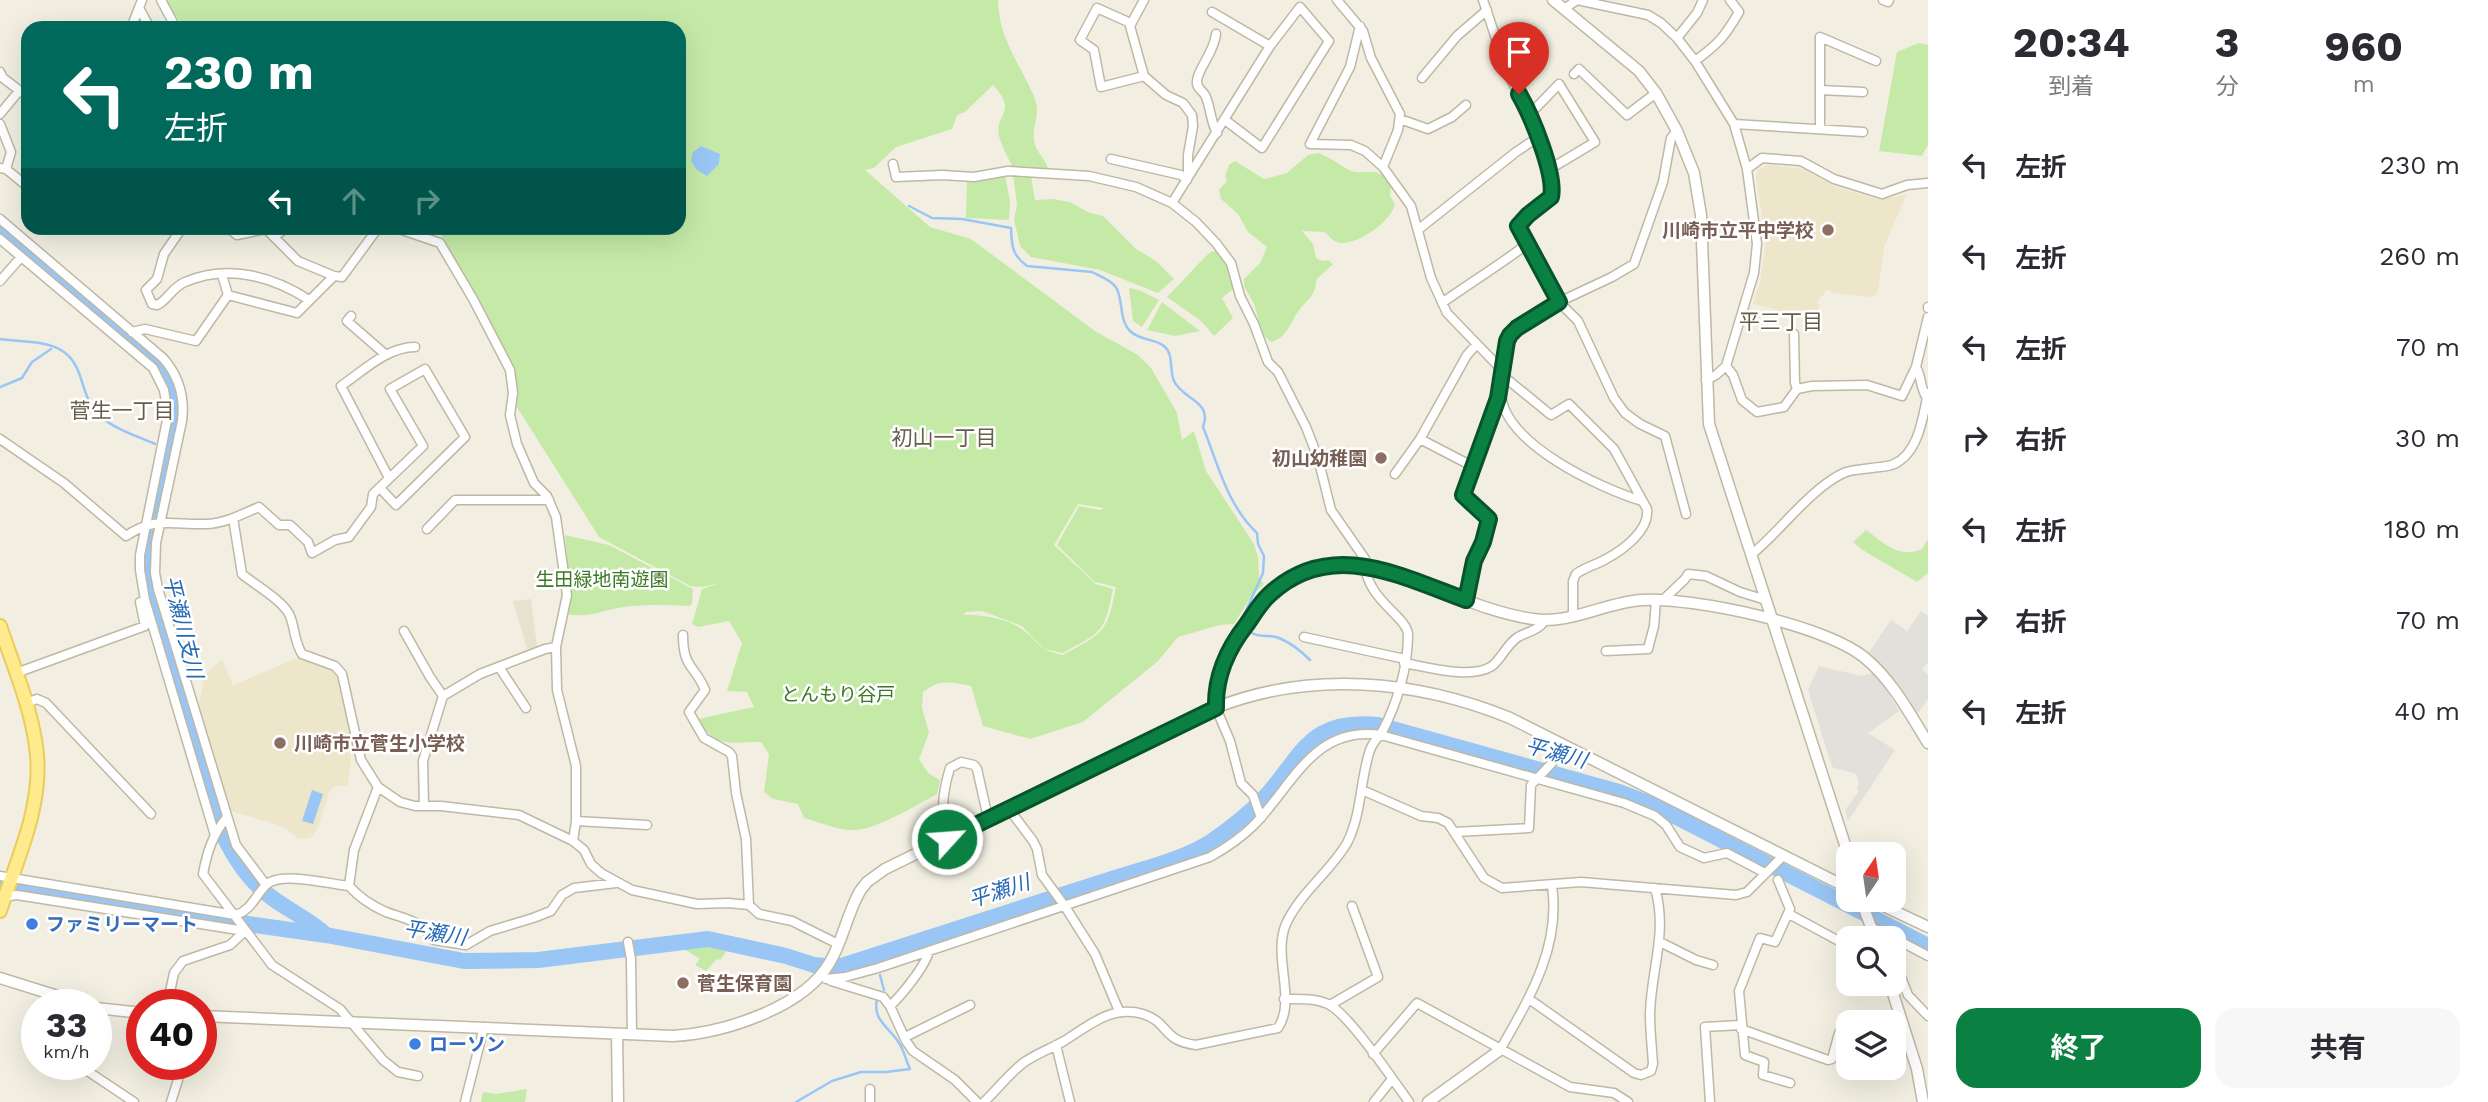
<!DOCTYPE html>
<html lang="ja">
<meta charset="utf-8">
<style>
:root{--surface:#fff;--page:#f7f7f7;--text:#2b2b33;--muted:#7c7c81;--accent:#0b8043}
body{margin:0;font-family:"Work Sans","Noto Sans JP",sans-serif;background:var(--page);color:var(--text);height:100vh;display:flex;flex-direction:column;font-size:26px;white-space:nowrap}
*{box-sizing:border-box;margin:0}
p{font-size:23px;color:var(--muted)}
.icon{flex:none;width:38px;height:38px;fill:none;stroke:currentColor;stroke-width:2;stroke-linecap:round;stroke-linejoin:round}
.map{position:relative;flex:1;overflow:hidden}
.panel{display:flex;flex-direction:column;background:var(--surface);width:560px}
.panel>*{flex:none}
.banner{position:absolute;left:21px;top:21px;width:665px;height:214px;border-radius:21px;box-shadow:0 7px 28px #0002;background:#00695c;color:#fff;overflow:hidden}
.needle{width:46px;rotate:13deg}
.fabs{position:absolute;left:1836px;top:842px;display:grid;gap:14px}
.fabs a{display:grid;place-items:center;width:70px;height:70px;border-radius:14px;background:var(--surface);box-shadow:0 7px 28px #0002;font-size:35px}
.speed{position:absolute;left:21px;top:989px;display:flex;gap:14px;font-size:35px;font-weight:700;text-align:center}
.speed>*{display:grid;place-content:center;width:91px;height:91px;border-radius:50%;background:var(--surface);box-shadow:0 7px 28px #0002;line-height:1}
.speed small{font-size:18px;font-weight:400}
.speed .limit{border:10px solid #d22;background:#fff;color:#111}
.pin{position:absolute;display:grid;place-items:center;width:60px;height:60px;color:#fff;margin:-72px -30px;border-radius:50% 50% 50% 0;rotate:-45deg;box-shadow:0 0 7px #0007}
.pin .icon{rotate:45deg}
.me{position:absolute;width:77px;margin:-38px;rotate:64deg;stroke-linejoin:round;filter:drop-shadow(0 0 5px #0008)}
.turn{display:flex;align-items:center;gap:24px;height:147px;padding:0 28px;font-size:32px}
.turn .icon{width:91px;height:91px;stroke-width:2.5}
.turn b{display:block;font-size:49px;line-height:60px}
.lanes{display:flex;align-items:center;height:66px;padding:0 28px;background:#0003;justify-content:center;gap:35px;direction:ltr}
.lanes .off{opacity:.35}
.eta{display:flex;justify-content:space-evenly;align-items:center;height:119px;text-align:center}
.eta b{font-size:42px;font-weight:700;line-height:49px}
.action{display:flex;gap:14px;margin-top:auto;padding:14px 28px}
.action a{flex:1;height:80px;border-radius:21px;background:var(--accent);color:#fff;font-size:28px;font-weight:700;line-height:80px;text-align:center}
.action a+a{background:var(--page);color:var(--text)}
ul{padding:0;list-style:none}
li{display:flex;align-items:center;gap:21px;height:91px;padding:0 28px}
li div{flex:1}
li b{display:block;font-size:26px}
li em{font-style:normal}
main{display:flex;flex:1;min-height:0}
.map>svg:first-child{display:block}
</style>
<main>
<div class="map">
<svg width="1928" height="1102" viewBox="0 0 1928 1102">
<rect width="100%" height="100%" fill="#f2efe2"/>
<!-- residential -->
<path fill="#e7e2cf" d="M531 599 537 647 527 649 513 601Z"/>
<!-- education -->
<path fill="#ede6ca" d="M1768 165 1804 169 1836 187 1881 200 1907 194 1884 247 1878 292 1873 297 1841 294 1832 293 1828 289 1816 303 1820 304 1817 315 1810 318 1753 304 1760 282 1766 243 1756 177 1758 170Z
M302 656 334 668 339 677 353 733 348 786H334L329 793 317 830 310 838 299 839 284 827 232 811 225 801 198 708 205 674 222 659 233 685Z"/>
<!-- green -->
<path fill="#c5eaa7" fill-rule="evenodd" d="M165 0H998C999 38 1017 59 1032 92 1043 114 1032 121 1034 140 1035 152 1046 158 1048 169L1013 168C1008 157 1002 147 999 136 994 113 1019 113 993 85L965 112 957 115 952 129 896 147 874 168 865 170 930 227 971 239 1095 331 1138 355 1151 368 1177 413 1182 440 1194 431 1206 471 1254 544 1258 557 1259 579 1264 584 1250 598 1234 624 1220 625 1178 637 1157 662 1083 722 1030 739 983 726 971 686C951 682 940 679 923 692L922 707 929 733 919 759 928 773 940 780 937 794C916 805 875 831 852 830 837 830 819 822 804 818L798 804 773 799 764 792 769 754 761 742C730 742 716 749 698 719L754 707 747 692 727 691 742 643 729 621 698 627 692 624 702 589 721 583 703 587 690 586 599 537 515 404C517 388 516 374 510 359L439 231 431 228H679V28H187L170 10ZM1078 504 1104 508 1100 510 1079 506 1057 545 1095 582 1116 587C1107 634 1103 633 1063 655 1035 649 1042 644 1022 629 1008 619 980 614 963 615L966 612 982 611 1022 626 1044 649 1063 653C1102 631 1104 634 1113 589L1096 584 1054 545Z
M1919 43 1928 45V145L1922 156 1879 151 1897 52Z
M1318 153C1331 158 1336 162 1347 169 1363 178 1379 163 1391 185L1390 196 1395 204C1392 221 1355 248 1337 242 1332 241 1328 234 1324 232L1302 231 1313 244 1316 258 1322 261 1328 260 1333 264 1316 280C1316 295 1309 298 1300 309 1290 321 1289 337 1271 342L1263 335 1254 304 1244 286V279L1260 263 1267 247 1248 232 1238 214 1221 199 1219 190 1227 181 1225 176 1229 165 1235 161 1264 179 1287 173 1308 155Z
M1005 174 1010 202 1009 220 966 218 967 178Z
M1013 175 1031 176 1035 200 1053 199 1070 202 1090 213 1103 216 1136 249 1156 261 1174 279 1158 293 1100 270 1031 257 1020 246 1014 220 1017 204Z
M1217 251 1229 267 1233 289 1222 298 1233 318 1214 336 1201 321 1167 297 1205 257 1211 252Z
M1129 288 1139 290 1159 300 1142 327 1133 321Z
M1162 302 1200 331 1175 336 1147 330Z
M1866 530C1885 544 1899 559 1922 549L1928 539V573L1917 582 1861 549 1853 542Z
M565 535 609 545 693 589 692 604 690 606C668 605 646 604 624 607 603 610 593 617 570 615L568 609 571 595Z
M717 945 729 948 720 960 717 959 706 971 695 965 700 959 684 949Z
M527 1089 525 1102H481L483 1092 497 1094Z"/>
<!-- parking -->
<path fill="#e2e0db" d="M1921 611 1928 616V662L1922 670 1928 674V699L1918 713H1915L1892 676 1868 654 1891 620 1907 631Z
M1819 666 1861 676 1873 673 1881 681 1899 711 1868 733 1895 750 1848 821 1845 810 1859 791 1857 788 1859 782 1856 774 1832 767 1808 690Z"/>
<!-- water -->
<path fill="#99c6f4" d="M701 146 720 154 719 164 707 176 697 170 691 161 693 152Z
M312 790 323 794 313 824 302 821Z"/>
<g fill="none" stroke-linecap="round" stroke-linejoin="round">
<!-- stream -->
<path stroke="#99c6f4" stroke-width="2.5" d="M909 206 932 218 962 219 1011 228C1012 245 1011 254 1027 266L1092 272C1100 276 1110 280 1115 286 1124 297 1118 319 1130 331 1140 341 1154 338 1164 346 1174 354 1169 370 1174 381 1183 400 1213 401 1203 427 1218 464 1227 505 1257 533L1258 544 1264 556 1263 573 1240 624 1242 626
M0 339C19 342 47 340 64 352 82 365 81 388 91 405 103 426 135 435 155 444
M0 387 22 378 32 362 51 349
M1247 630C1260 640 1268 633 1279 638 1291 643 1301 651 1310 660
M871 956 874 962
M880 975 884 990
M796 1102 832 1081 861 1072H886L910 1069C906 1061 904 1050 899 1043 890 1028 872 1020 877 1000"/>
<!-- river -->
<path stroke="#99c6f4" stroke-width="16" d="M0 230 150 356 165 372 174 408 145 553V575L153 607C165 650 178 693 190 735 206 788 218 845 257 885 277 906 305 915 326 935
M0 888 20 886 175 910 227 921 326 935 464 961 538 960 708 939 786 956 814 965 838 967C926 939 1014 911 1102 882 1135 871 1184 860 1212 841 1231 828 1249 814 1265 797 1304 754 1309 718 1378 725L1619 792 1653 805 1928 946"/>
<!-- minor casing -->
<g stroke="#beb8a4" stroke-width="11">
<path id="minor" d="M161 0 176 28
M1144 0 1130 26 1144 76 1166 95 1183 103 1192 115 1193 126 1188 155V177
M1337 0 1363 31 1371 58 1400 114 1398 130 1383 167
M1483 0 1508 74 1530 114 1550 169 1553 188 1551 197 1518 226 1559 302 1578 321 1614 398 1625 413 1640 424 1665 436 1686 514
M1883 0 1888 2 1889 0
M139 8 150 28
M1564 9 1577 0 1648 15 1661 23 1677 38 1695 61 1734 124 1747 169 1757 244 1754 273 1726 366 1716 375 1706 380
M1212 12 1270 46
M1126 21 1097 8 1080 40 1094 50 1101 87 1144 76
M1360 26 1350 67 1310 144 1351 145 1365 151 1383 167 1411 206 1431 278 1447 313 1502 370
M131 28 142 0
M1216 34C1214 53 1198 68 1197 81 1196 88 1202 90 1205 95 1211 107 1210 121 1217 133
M1677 38 1697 13 1703 0
M1695 61C1718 44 1724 38 1739 12L1730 0
M0 72 3 78 28 97
M1574 74 1579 69 1627 115 1656 93
M1422 78 1457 36 1487 10
M1820 90 1863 92
M0 114 19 91
M1530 114 1559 84 1595 142 1550 169
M1400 119 1428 129 1452 117 1466 105
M0 124 11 152 6 169
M1734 124 1863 132
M1820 129V37L1876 61
M1111 159 1181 175 1187 180
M893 164 896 177 942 175 974 177 1008 171 1089 176 1136 187 1172 203 1196 222 1216 243 1231 263 1240 296 1254 324 1268 362 1278 372 1306 427 1318 458 1331 510 1365 559C1363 599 1408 616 1408 635 1408 667 1397 704 1382 732 1378 738 1373 742 1370 750 1360 779 1362 814 1347 843 1330 872 1300 893 1286 924 1272 956 1297 1000 1278 1028L1196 1045C1162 1041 1169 1022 1143 1014 1111 1005 1090 1025 1064 1041 1052 1048 1038 1053 1026 1061 1013 1069 997 1090 984 1102
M0 168 6 169 28 187
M1747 169 1762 158 1801 161 1834 179 1882 194 1907 185 1928 183
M1172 203 1270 46 1300 7 1329 41 1262 148 1225 120
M0 219 163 358C179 376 185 397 182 421L156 543 155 573 158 589 236 845 266 885
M182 228 164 254 157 279 146 290 152 304 157 305C168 300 171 288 185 282 228 264 272 276 309 300
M228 228 237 235 266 229 298 261 334 276
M396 228 440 243 473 299 510 370 513 393 510 415 517 444 534 483 547 496 556 517 567 595 556 647 557 690 576 766V821L573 841
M1419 229 1516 152 1537 138
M275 236 286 228
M0 239 153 368 164 390 168 415 140 555V570L145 600 214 832
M222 275 228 295
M0 281 21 257
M1442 303C1470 283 1498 266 1526 245
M1928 307V308
M351 316 347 321 386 355
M132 332 145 329 196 341 228 295 297 313 334 276 342 277 378 228
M1794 334 1795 383 1797 389
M1726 366 1733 375 1742 400 1757 412 1784 407 1797 389 1812 386 1867 385 1902 396 1916 367 1928 317
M1916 367C1922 377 1920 389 1927 398
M1502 375 1551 415 1569 404 1614 449 1647 509C1650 530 1623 550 1606 559 1596 565 1585 567 1576 574L1573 581V615
M1501 395C1506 445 1600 488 1642 501
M0 439 64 483 126 536C155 516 174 525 206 524 224 524 242 514 259 507L279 525H290L308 542 312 553 335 540 349 537 371 507 373 494 423 446 390 389 425 369 465 437 396 505 380 488
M1420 439 1474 467
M1395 474 1420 439 1467 355 1477 344
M389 478 341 386C363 371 387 347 415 347
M233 518 242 574C255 585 284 601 290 616 295 628 294 641 302 654L335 666 342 674 361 760 378 787 400 802 415 806H441L519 815 573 841 584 850 591 864 601 873 632 890 697 904 728 903 749 905 759 914 792 921 838 944
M427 529 455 500H549
M1752 554C1779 532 1799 503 1827 483 1847 469 1849 471 1872 468 1879 467 1887 467 1894 464 1919 453 1923 416 1928 393
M1466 600 1474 561 1483 542 1489 519 1463 495 1498 399 1510 335 1517 328 1559 302 1612 277 1634 264 1663 182 1671 138 1677 131
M1663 600 1685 579 1688 574 1706 576 1740 592 1766 600
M404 631 430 677 443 696 423 761 424 806
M683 635C683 669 695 665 705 690L689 712 704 738 729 752 732 756 736 793 746 839 749 905
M1304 637 1405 659
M1606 651 1648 649 1654 626 1656 600
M1404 663C1427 667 1471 680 1492 666 1502 658 1507 644 1518 637 1529 631 1538 631 1545 620
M499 667 526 708
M16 673 145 626 140 602 145 600
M443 696 480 674 545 649 556 647
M26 703 37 699 46 703 151 814
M1216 708 1230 741 1241 783 1253 795 1261 818
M1362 790 1421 816 1438 818 1448 823 1484 878 1502 888 1581 882 1736 895 1747 892 1783 856
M1009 809 1033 841 1037 849 1042 875 1064 905 1095 954 1119 1011
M227 817C213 834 207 852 203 874L272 965 340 1009 383 1060 398 1072 418 1076
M576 821 647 825
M1455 832 1529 828 1531 785 1552 763
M947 839C941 812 942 794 950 768L961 762 974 765 977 769 988 818
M0 876 235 915C251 911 255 896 266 885 280 871 330 884 349 886 359 897 372 906 386 912 406 919 422 921 434 940L466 945 490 931 533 918 551 911 562 895 574 888 616 883
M1778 880 1790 909 1775 942 1760 938 1739 991 1745 1055 1764 1062 1763 1075 1790 1083
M349 886 354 850 378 787
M3 897 17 895 245 931
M1789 914 1848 946
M1871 927 1893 938
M1894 938 1928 956
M628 942 631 959 632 1034
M1660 942 1696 960 1713 965
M1894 966 1897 967 1908 995 1928 1016
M826 979 845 977 878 968 1210 857C1226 848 1241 838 1254 825 1293 785 1314 725 1381 735L1624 803 1655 816 1666 825 1680 847 1704 858 1727 853 1765 873
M831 981 883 997 890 1006 906 1041 913 1051 955 1080 977 1102
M1284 999C1299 999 1315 998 1328 1004 1349 1014 1393 1080 1409 1102
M1529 999 1634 1073 1641 1075 1651 1071 1653 1064C1652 1048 1650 1031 1650 1014 1651 969 1668 933 1655 888
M158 1004 168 1001 174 973 183 961 230 945 245 931
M1330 1005 1378 977 1352 906
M890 1006C902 995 926 965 929 951
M1741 1029 1828 1060 1832 1059 1839 1033
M905 1037 970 1005
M1056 1045 1070 1102
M1500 1050C1529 999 1561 947 1552 886
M1373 1054 1417 1003 1570 1087 1614 1093 1628 1102
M77 1064 134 1102
M171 1102 183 1064
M465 1102 484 1027
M870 1102V1089
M1374 1102 1392 1079
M1710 1102 1705 1027 1740 1025"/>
</g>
<!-- tertiary casing -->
<g stroke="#beb8a4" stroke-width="13">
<path id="tertiary" d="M1553 0 1639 71 1656 93 1677 131 1694 173 1701 215 1709 424 1848 854
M1216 708C1215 675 1231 647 1249 620 1330 504 1431 605 1533 619 1569 625 1606 602 1642 600 1693 597 1826 625 1865 658 1892 680 1910 714 1928 743
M1861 900 1875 938
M1871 900 1928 927
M0 978 83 1004
M1890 984 1917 1069 1923 1102
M96 1008 142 1013
M201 1016 673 1036C723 1033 804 1008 830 962 843 940 847 914 860 891L867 882 885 869C955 835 1025 801 1095 766 1135 747 1174 724 1215 708 1310 670 1417 680 1510 718L1848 888
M617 1034 618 1102
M1428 1102 1500 1050"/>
</g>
<!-- primary casing -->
<g stroke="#eacd58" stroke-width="16">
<path id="primary" d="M0 626C14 668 33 711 37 755 42 808 16 862 0 911"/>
</g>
<!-- minor -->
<use href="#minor" stroke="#fff" stroke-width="8"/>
<!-- tertiary -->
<use href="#tertiary" stroke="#fff" stroke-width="10"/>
<!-- primary -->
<use href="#primary" stroke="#ffea8e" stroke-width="12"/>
</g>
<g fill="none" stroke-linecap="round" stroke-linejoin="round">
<!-- route casing -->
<g stroke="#07532c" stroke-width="18">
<path id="route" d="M947 839 1216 708C1215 677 1228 648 1247 624 1254 614 1260 603 1270 594 1331 538 1400 576 1466 600L1474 561 1483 542 1489 519 1463 495 1498 398 1507 341 1510 335 1517 328 1559 302 1518 226 1528 215 1551 197C1556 174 1531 115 1519 94"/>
</g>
<!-- route -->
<use href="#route" stroke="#0b8043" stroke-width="12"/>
</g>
<!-- markers -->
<g fill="#8d6e63" stroke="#fff" stroke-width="2.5">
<circle cx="1828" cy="230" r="7"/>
<circle cx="1381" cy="458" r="7"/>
<circle cx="280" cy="743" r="7"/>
<circle cx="683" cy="983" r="7"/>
</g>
<g fill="#3f7fe0" stroke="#fff" stroke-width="2.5">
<circle cx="32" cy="924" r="7"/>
<circle cx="415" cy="1044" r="7"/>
</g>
<g text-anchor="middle" stroke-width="5" stroke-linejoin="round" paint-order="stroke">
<!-- education labels -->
<g font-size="19" font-weight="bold" fill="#785e54" stroke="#fff" text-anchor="end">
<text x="1814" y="237">川崎市立平中学校</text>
<text x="1367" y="465">初山幼稚園</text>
<text x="294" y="750" text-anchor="start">川崎市立菅生小学校</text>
<text x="697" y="990" text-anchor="start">菅生保育園</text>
</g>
<!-- park labels -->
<g font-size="19" fill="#3b7823" stroke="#fff">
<text x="602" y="586">生田緑地南遊園</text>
<text x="838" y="701">とんもり谷戸</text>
</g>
<!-- shop labels -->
<g font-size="19" font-weight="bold" fill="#366cbe" stroke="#fff" text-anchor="start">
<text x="46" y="931">ファミリーマート</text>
<text x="429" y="1051">ローソン</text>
</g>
<!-- neighbourhood labels -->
<g font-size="21" fill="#675e49" stroke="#fff">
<text x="1781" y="329">平三丁目</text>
<text x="122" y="418">菅生一丁目</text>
<text x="944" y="445">初山一丁目</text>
</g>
<!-- water labels -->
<g font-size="21" font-style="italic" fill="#266ab5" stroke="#fff">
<text transform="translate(183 627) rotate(76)" y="7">平瀬川支川</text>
<text transform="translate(1556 753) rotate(15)" y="7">平瀬川</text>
<text transform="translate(999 891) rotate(-18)" y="7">平瀬川</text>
<text transform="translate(435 933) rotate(9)" y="7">平瀬川</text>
</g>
</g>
</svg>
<div class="fabs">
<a><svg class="needle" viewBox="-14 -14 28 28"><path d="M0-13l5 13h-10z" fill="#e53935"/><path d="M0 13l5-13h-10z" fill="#7c7c81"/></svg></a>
<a><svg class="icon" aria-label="search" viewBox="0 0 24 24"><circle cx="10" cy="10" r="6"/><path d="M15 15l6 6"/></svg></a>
<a><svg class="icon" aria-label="layers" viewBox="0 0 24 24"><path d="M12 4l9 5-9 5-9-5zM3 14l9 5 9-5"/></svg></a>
</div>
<div class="speed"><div>33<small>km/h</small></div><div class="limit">40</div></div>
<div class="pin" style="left:1519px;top:94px;background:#d93025"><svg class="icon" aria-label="arrive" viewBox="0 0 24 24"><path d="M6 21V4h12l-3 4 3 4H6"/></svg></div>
<svg class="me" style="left:947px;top:839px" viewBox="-20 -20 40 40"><circle r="17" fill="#0b8043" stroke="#fff" stroke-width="3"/><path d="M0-11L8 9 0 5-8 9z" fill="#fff"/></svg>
<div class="banner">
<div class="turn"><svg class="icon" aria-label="left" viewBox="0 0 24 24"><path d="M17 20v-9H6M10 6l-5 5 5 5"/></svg><div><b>230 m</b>左折</div></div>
<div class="lanes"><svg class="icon" aria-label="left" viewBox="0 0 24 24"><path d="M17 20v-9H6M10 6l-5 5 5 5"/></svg><svg class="icon off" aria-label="ahead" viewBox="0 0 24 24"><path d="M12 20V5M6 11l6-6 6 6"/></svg><svg class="icon off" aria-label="right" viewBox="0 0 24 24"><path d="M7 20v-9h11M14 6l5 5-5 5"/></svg></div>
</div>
</div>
<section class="panel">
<div class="eta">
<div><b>20:34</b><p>到着</p></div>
<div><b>3</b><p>分</p></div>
<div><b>960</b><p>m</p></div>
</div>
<ul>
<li><svg class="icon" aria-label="left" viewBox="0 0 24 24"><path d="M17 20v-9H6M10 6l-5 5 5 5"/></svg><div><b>左折</b></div><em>230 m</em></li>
<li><svg class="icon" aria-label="left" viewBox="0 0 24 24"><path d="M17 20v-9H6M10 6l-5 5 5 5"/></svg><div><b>左折</b></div><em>260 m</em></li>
<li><svg class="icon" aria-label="left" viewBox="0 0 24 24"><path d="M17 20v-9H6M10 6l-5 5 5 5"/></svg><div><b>左折</b></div><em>70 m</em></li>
<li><svg class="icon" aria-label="right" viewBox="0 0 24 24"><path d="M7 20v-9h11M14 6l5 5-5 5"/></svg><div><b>右折</b></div><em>30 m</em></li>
<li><svg class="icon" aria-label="left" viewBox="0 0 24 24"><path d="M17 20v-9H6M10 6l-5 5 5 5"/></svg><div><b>左折</b></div><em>180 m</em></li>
<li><svg class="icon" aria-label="right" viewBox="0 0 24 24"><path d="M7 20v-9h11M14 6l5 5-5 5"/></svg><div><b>右折</b></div><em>70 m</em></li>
<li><svg class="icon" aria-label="left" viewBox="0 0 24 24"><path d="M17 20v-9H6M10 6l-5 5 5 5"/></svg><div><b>左折</b></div><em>40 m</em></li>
</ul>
<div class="action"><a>終了</a><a>共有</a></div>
</section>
</main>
